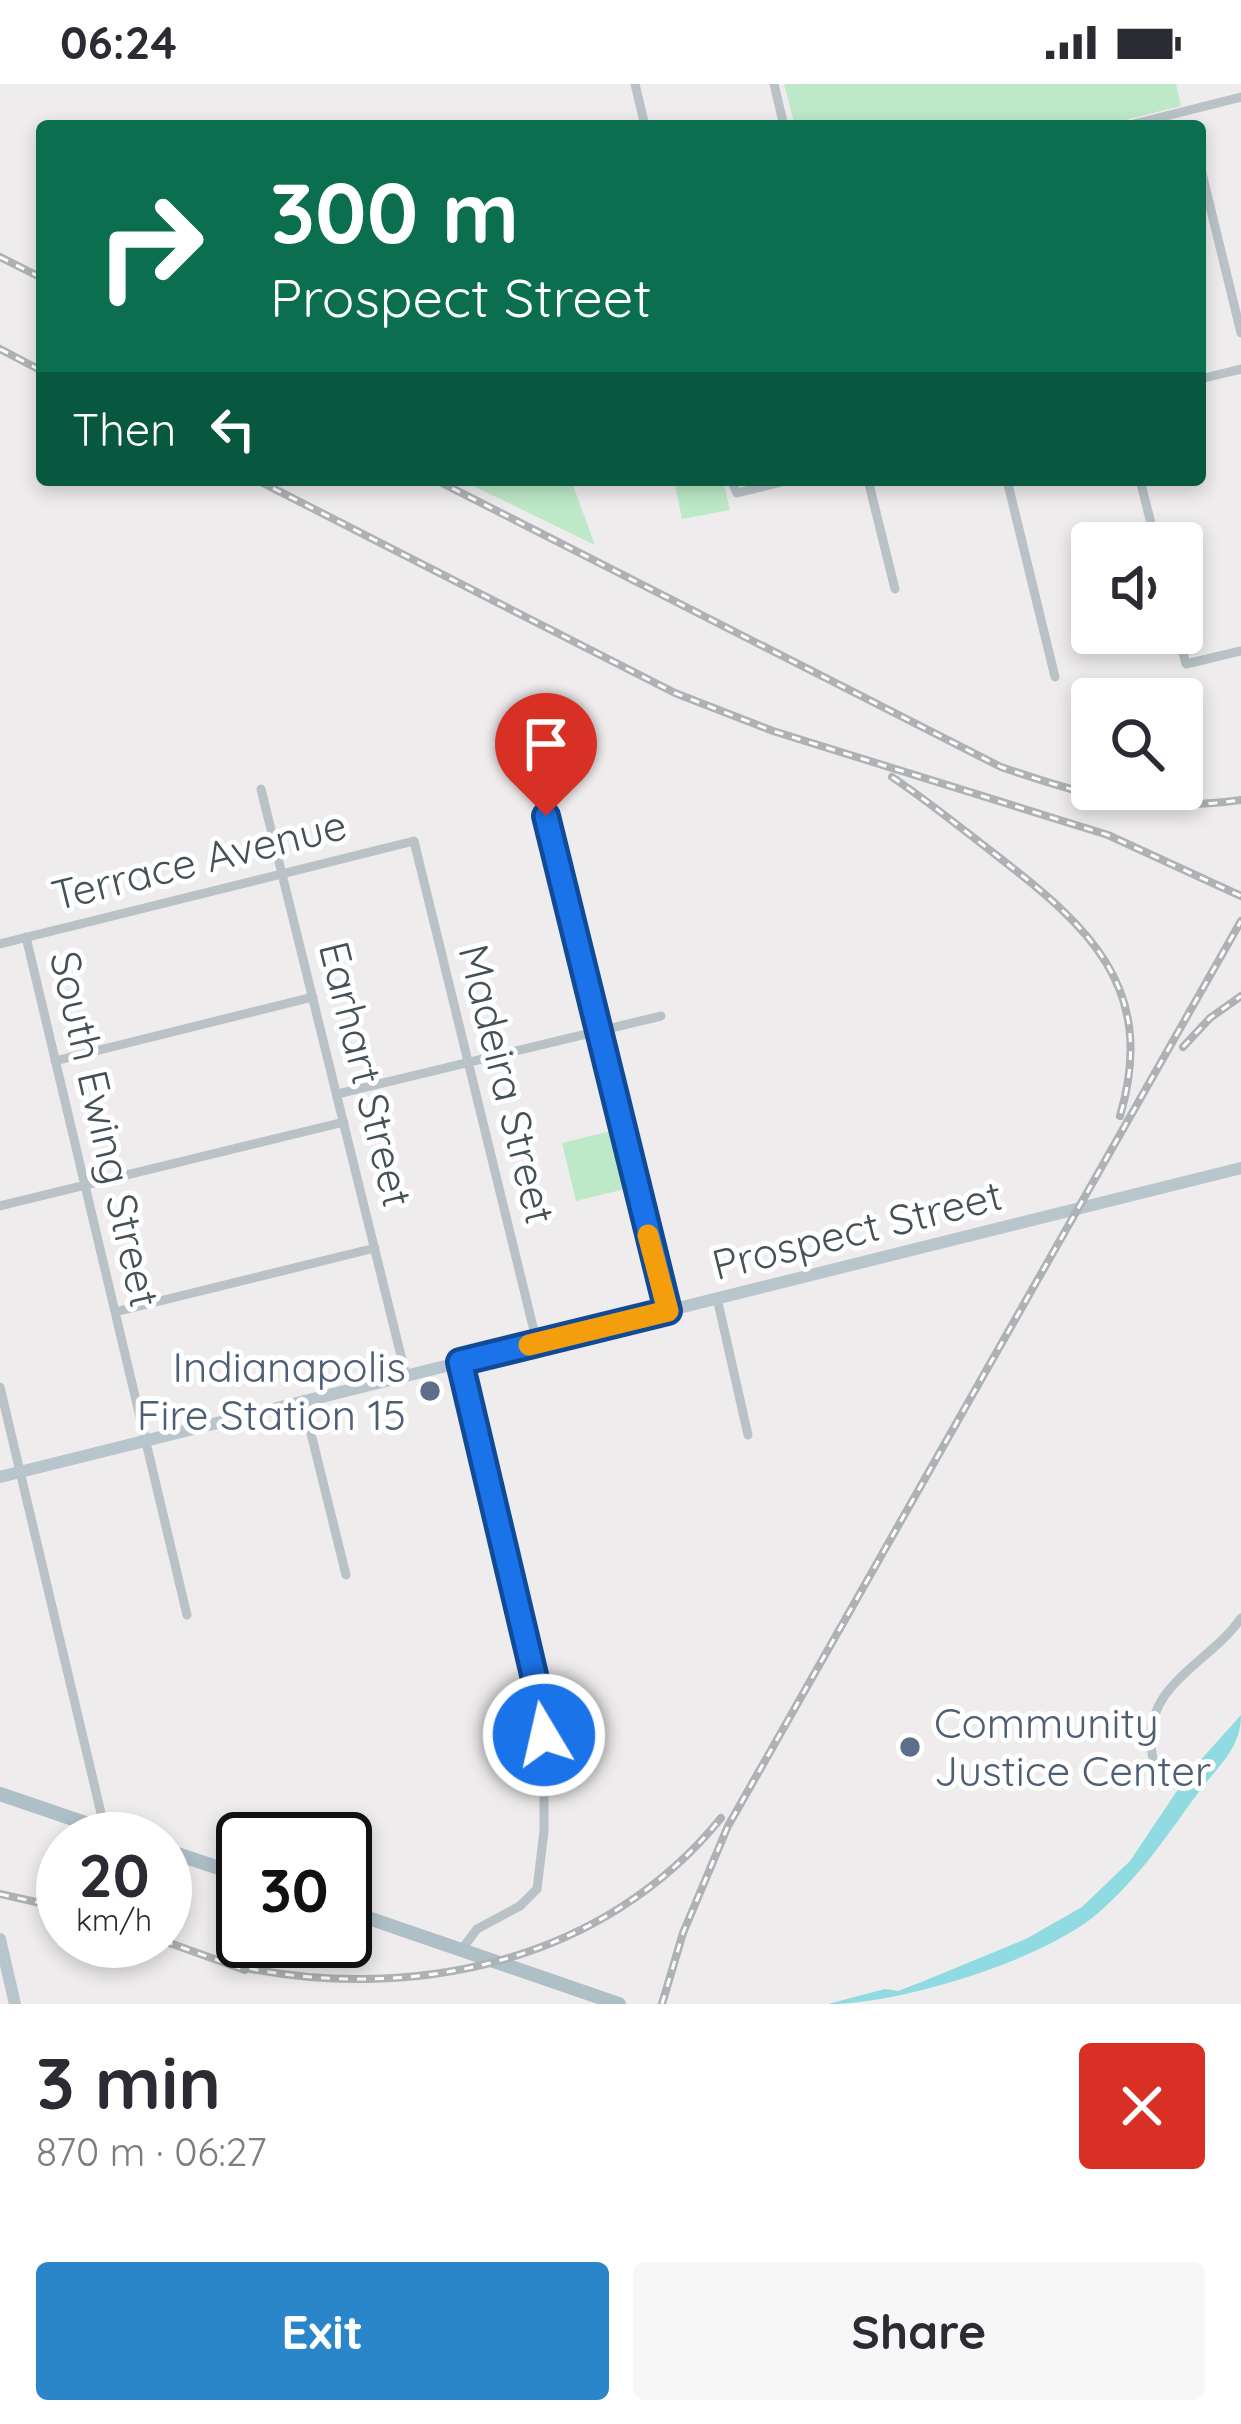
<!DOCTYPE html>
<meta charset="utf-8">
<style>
:root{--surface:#fff;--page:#f7f7f7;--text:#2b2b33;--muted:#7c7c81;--accent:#2b85c9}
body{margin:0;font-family:Quicksand,sans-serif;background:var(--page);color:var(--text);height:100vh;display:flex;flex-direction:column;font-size:45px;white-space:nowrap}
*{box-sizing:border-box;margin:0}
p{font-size:39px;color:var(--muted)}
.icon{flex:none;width:66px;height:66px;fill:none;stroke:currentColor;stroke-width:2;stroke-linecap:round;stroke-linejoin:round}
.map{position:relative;height:1920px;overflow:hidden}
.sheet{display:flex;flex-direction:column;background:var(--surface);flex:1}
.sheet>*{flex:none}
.hud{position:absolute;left:36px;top:36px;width:1170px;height:366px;border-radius:12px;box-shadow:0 6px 18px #0003;background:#0b6e4f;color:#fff;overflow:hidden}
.tools{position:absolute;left:1071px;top:438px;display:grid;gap:24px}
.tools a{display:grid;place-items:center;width:132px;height:132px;border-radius:12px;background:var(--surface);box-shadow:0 6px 18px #0003;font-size:60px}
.speed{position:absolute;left:36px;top:1728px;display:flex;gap:24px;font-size:60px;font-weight:700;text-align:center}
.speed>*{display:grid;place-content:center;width:156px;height:156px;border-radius:50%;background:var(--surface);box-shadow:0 6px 18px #0003;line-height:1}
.speed small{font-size:30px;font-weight:400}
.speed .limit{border:6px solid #111;border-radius:18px;background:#fff;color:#111}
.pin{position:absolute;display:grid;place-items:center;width:102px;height:102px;color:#fff;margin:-123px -51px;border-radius:50% 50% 50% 0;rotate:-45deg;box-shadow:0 0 12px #0007}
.pin .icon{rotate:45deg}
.me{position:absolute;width:132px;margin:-66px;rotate:351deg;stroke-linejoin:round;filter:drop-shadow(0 0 9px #0008)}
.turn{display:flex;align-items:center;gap:42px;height:252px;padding:0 36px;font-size:54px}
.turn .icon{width:156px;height:156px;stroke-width:2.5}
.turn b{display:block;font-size:84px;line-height:102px}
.then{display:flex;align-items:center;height:114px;padding:0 36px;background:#0003;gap:24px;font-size:45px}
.round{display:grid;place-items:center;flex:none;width:126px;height:126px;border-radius:12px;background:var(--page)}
.overview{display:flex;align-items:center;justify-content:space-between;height:204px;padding:0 36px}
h1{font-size:72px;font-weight:800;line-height:90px}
.cta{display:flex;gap:24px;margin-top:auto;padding:24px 36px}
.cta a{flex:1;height:138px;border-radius:12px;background:var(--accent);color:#fff;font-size:48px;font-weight:800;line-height:138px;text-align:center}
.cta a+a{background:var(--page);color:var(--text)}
.status{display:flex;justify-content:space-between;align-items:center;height:84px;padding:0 60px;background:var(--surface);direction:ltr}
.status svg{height:33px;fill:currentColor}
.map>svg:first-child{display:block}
</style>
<div class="status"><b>06:24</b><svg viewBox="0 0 49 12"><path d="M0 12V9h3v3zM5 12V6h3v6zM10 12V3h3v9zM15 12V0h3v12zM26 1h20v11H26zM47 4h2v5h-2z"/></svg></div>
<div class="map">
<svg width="1241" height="1920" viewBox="0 0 1241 1920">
<rect width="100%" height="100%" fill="#eeecec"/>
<!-- green -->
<path fill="#bde9c8" d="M784 0H1176L1181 22 1101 42H795Z
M461 396H571L595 461Z
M674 396H723L730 426 682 435Z
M615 1046 629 1104 576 1117 562 1059Z"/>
<!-- water -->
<path fill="#8fdbe1" d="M1241 1631C1241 1665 1217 1683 1198 1709 1165 1754 1140 1793 1097 1830 1041 1877 900 1920 828 1920L885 1905 898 1907 919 1899 1026 1855 1082 1823 1130 1777 1189 1689Z"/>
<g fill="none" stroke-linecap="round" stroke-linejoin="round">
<!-- street -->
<path stroke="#b8c2c7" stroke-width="9" d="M635 0 645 42
M774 0 784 42
M1126 42 1241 13
M1200 81 1241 249
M1200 295 1241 285
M731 396 737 409 789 396
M868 396 895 505
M1007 396 1055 593
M1140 396 1156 459
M1178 549 1186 580 1241 567
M261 705 406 1292
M546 732 667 1227
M26 853 187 1531
M0 860 414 757 537 1259
M55 977 313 913
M337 1010 661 932
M0 1122 344 1038
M717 1214 748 1351
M115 1228 375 1164
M461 1278 544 1633V1747L537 1805 520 1822 477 1845 462 1865
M0 1303 105 1746
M303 1317 346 1491
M1163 1693C1153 1681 1152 1674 1151 1659 1148 1598 1211 1578 1241 1534"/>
<!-- secondary -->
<path stroke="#b9c5cc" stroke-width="12" d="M0 1393 1241 1084
M0 1855 15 1920"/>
<!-- primary -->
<path stroke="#aebfc8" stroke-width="14" d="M0 1710 132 1755
M165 1766 243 1792
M345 1826 619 1920"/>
<!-- rail casing -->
<g stroke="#aeb2b5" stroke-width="8">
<path id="rail" d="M0 173 42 194
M0 265 42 287
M257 396 675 609 773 647 1108 751 1241 812
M436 396 1001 683C1090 713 1146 729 1241 716
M892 693C928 717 961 744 996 771 1088 842 1158 903 1120 1032
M1183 963 1210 934 1241 912
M0 1810 63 1824
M164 1857 245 1886
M232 1881C408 1920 603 1880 721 1734
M662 1920 683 1849 728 1742 1241 837"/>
</g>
<!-- rail -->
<use href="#rail" stroke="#fff" stroke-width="3" stroke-dasharray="9" stroke-linecap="butt"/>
</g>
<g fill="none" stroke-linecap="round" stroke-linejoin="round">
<!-- route casing -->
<g stroke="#114b97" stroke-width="30">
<path id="route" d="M544 1651V1633L460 1278 668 1227 546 732"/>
</g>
<!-- route -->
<use href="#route" stroke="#1a73e8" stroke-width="21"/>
<!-- slow -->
<path stroke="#f59e0b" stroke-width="21" d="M529 1261 668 1227 648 1151"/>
</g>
<!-- markers -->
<g fill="#5c6f8a" stroke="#fff" stroke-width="4.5">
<circle cx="430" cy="1307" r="12"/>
<circle cx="910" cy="1663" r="12"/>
</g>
<g text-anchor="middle" stroke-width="10" stroke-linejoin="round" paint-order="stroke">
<!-- street labels -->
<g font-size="42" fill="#465157" stroke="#fff">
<text transform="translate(199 776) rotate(-14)" y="15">Terrace Avenue</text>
<text transform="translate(366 990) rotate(76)" y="15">Earhart Street</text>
<text transform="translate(507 1000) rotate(76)" y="15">Madeira Street</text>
<text transform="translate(105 1045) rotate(77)" y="15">South Ewing Street</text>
<text transform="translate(857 1146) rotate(-14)" y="15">Prospect Street</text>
</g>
<!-- service labels -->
<g font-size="42" fill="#4e5e75" stroke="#fff" text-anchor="end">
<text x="406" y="1298">Indianapolis<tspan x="406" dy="48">Fire Station 15</tspan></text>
<text x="934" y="1654" text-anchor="start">Community<tspan x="934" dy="48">Justice Center</tspan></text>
</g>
</g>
</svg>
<div class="tools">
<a><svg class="icon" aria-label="sound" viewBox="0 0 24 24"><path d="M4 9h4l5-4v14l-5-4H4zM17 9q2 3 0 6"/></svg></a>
<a><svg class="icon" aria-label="search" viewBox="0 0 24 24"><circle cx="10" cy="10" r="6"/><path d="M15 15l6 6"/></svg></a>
</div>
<div class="speed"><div>20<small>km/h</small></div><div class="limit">30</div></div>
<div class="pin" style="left:546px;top:732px;background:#d93025"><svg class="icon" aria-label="arrive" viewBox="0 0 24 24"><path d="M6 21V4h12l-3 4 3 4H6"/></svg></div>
<svg class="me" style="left:544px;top:1651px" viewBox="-20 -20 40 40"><circle r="17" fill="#1a73e8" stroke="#fff" stroke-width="3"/><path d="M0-11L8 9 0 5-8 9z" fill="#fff"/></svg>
<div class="hud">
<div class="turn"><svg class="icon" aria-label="right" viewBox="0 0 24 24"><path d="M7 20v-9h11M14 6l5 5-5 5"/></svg><div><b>300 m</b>Prospect Street</div></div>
<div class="then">Then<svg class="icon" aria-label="left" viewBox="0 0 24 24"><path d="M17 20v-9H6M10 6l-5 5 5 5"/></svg></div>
</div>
</div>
<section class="sheet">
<div class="overview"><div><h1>3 min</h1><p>870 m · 06:27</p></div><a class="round" style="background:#d93025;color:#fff"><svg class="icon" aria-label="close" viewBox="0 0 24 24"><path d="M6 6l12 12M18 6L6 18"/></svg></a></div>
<div class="cta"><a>Exit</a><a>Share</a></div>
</section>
